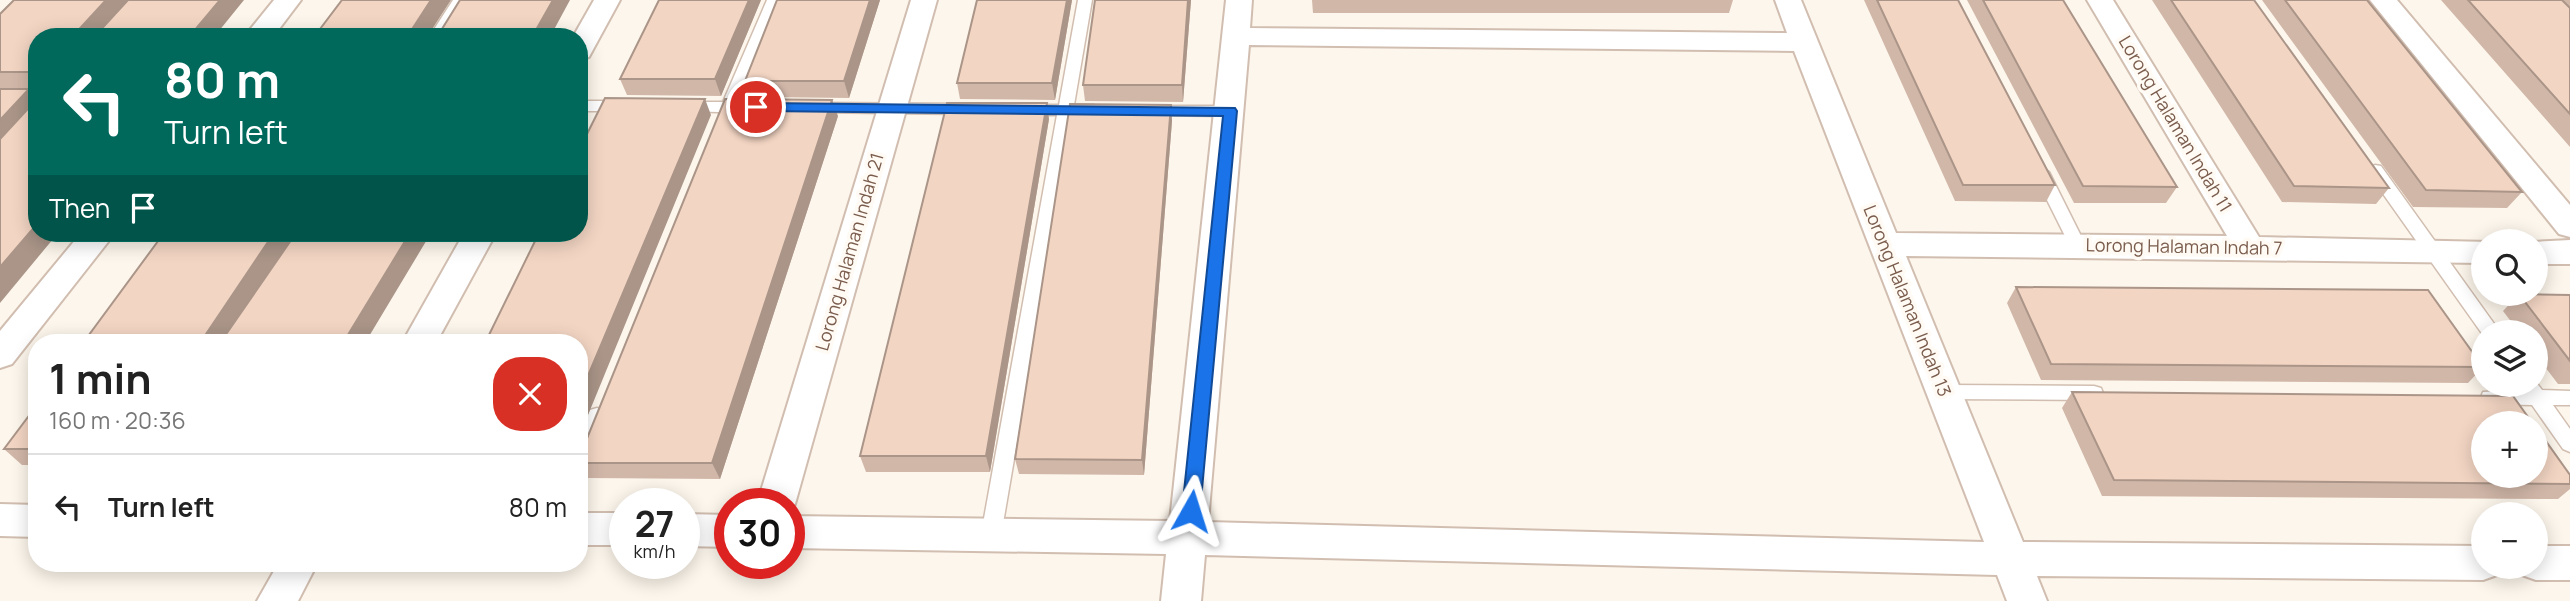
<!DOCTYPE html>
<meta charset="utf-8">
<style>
:root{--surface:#fff;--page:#f2f2f2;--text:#222;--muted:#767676;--line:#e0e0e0}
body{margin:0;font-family:Manrope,sans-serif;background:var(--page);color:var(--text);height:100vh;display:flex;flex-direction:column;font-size:26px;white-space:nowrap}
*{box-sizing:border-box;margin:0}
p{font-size:23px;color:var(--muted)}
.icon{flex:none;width:38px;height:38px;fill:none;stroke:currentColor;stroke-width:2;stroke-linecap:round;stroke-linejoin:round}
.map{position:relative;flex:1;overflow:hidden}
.panel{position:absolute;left:28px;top:334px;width:560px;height:238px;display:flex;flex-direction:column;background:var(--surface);border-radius:28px;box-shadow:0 4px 18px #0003}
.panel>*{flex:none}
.top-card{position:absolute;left:28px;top:28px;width:560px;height:214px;border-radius:28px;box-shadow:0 4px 18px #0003;background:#00695c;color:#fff;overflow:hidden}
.controls{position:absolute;left:2471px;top:229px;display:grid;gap:14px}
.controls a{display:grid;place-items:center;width:77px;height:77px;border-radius:50%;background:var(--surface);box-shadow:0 4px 18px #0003;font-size:35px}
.speed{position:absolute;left:609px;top:488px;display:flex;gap:14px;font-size:35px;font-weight:700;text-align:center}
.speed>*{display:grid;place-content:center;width:91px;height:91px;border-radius:50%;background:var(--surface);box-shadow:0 4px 18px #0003;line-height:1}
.speed small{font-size:18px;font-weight:400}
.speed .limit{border:10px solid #d22;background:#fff;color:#111}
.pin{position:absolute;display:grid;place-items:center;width:60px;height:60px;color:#fff;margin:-30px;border:4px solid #fff;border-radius:50%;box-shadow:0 2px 7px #0007}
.me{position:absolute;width:77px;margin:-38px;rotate:6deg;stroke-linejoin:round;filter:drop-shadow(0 0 5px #0008)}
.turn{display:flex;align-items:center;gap:24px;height:147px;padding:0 21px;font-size:32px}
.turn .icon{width:91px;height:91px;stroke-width:2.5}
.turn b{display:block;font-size:49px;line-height:60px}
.then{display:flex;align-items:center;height:66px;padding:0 21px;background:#0003;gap:14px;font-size:26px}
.round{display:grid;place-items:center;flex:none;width:74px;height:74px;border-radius:28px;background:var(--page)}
.headline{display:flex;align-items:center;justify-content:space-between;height:119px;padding:0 21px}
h1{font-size:42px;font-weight:700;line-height:52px}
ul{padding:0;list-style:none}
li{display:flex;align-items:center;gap:21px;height:105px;padding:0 21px;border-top:2px solid var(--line)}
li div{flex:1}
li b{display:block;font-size:26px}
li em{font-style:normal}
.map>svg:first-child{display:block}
</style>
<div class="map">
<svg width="2570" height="601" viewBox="0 0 2570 601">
<rect width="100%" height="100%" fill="#fdf6ec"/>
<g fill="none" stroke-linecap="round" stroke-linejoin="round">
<!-- service casing -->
<g stroke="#d1beb0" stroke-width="3">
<path id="service" d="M453 0H467L443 37H429Z
M767 0H781L739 102 749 103 752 107 749 111 734 112 730 120H720L719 112 679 111 676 107 684 102H723Z
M1078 0H1092L1074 105H1094L1102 110 1094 115H1073L1001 535 998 541 991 544 984 541 981 535 1057 115H1024L1016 110 1024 105H1059Z
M579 101H625L633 106 625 111H579Z
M814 103 968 104 976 109 968 114 809 112 806 108 809 104Z
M1150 106H1230L1238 111 1230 116 1145 115 1142 111Z
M2375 165 2381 166 2500 332H2483V335L2369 174 2367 170Z
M2041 167 2049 172 2086 246 2084 250H2072L2033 172Z
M2536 382 2542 390 2570 391V405H2553L2570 429V452L2563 449 2532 405 2490 404 2483 402 2481 397 2483 392 2521 390 2519 385H2536Z
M1943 385 2094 386 2101 388 2103 393 2101 398 2094 400 1943 399 1936 397 1934 392 1936 387Z
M597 408 604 410 606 415 586 462 579 464V434L590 410Z"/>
</g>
<!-- minor casing -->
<g stroke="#d1beb0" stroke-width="4">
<path id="minor" d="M274 0H301L273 37H244Z
M594 0H620L589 57 579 60V37H573Z
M911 0H937L795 504 789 515V504H757Z
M1226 0H1252L1250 28 1787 33 1775 0H1801L1896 233 2227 236 2087 0H2113L2259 237 2490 242H2483V263L1906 256 2023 542 2483 546V567H2500L2497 575 2483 580 2037 576 2047 601H2007L1997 575 1205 555 1201 601H1161L1166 554 789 548V516L1170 521ZM1249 45 1794 51 1984 542 1208 522Z
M2370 0H2397L2570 205V237L2559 234Z
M81 233H115L12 364 0 368V331Z
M464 233H496L436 343H402Z
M2570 240V264H2536V242H2532Z
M0 504 37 505V537L0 536Z
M579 513H625V545H579Z
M684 514 730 515V547L684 546Z
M2536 546H2570V580H2536L2522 575 2519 567H2536Z
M278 564H317L298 601H257Z"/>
</g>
<!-- service -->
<use href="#service" fill="#fff" fill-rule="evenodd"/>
<!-- minor -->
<use href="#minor" fill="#fff" fill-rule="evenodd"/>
</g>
<!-- wall -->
<path fill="#d1b7a8" d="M659 0H761L721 96 627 95 620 79Z
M777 0H880L849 98 751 97 745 81Z
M1072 0 1055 100 960 99 957 83Z
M1191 0 1183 102 1085 101 1083 85Z
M1312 0H1733L1729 13H1313Z
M1864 0H1958L2055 185 2046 202 1955 201Z
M1967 0H2063L2177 187 2166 203H2074Z
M2152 0H2254L2389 188 2376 204 2282 202Z
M2262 0H2367L2522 192 2507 208 2413 207Z
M2441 0H2570V147Z
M0 14 37 37V89L0 88Z
M1171 105 1172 121 1144 475 1019 474 1015 459Z
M838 116 720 479 587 478 579 466V458Z
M1049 119 990 472H866L860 456Z
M2016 287 2483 367 2468 383 2041 380 2007 303Z
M2519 294 2570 295V384H2558L2536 355V332H2519L2503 311Z
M2072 392 2570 475V489L2558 499 2102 496 2062 408Z
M37 405V465H22L4 449Z"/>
<!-- shaded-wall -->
<path fill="#aa9588" d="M106 0H133L100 37H72Z
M220 0H244L214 37H189Z
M431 0H451L427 37H407Z
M553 0H570L550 37H532Z
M749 0H761L721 96 715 79Z
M870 0H880L849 98 844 81Z
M1067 0H1072L1055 100 1052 83Z
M1188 0H1191L1183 102 1182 85Z
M29 89 37 99 0 153V120Z
M705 99 711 115 579 437V397Z
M832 100 838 116 720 479 712 463Z
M1047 103 1049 119 990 472 986 456Z
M1171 105 1172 121 1144 475 1142 460Z
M37 224V233H58L0 303V267Z
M274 233H297L225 343H200Z
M410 233H431L365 343H343Z"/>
<!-- building -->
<path fill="#f3d5c3" stroke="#aa9588" stroke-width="2" d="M14 0H106L72 37H37V72H0V14Z
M128 0H220L189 37H94Z
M342 0H431L407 37H314Z
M460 0H553L532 37H437Z
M659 0H749L715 79H620Z
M777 0H870L844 81H745Z
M977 0H1067L1052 83H957Z
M1095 0H1188L1182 85H1083Z
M1877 0H1958L2055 185H1963Z
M1983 0H2063L2177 187 2083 186Z
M2171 0H2254L2389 188 2294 186Z
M2285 0H2367L2522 192 2426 190Z
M2468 0H2562L2570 8V114Z
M0 89H29L0 120Z
M605 98 705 99 579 397V343H485L539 233H579V150Z
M37 99V224L0 267V139Z
M725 99 832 100 712 463H579V458Z
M947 103H1047L986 456H860Z
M1070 104 1171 105 1142 460 1015 459Z
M164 233H274L200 343H83Z
M296 233H410L343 343H220Z
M2016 287 2428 290 2483 367 2051 364Z
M2519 294 2570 295V361Z
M2072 392 2513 396 2533 424H2483V476H2536V427L2570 475V484L2114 480Z
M37 405V449H4Z"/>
<!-- route -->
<path fill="#1a73e8" stroke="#114b97" stroke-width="2" d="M756 103 1235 108 1237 111 1200 511 1198 517 1191 519 1185 517 1182 511 1223 116 751 111V104Z"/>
<g text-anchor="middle" stroke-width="7" stroke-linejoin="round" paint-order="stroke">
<!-- street labels -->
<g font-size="18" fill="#7a5c4d" stroke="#fffaf3">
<text transform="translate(2175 124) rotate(59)" y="6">Lorong Halaman Indah 11</text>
<text transform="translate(2184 247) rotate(1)" y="6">Lorong Halaman Indah 7</text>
<text transform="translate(850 252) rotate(-74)" y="6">Lorong Halaman Indah 21</text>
<text transform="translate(1907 301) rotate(68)" y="6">Lorong Halaman Indah 13</text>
</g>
</g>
</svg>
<div class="controls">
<a><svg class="icon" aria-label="search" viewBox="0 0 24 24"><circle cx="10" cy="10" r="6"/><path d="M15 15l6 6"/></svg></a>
<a><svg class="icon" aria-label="layers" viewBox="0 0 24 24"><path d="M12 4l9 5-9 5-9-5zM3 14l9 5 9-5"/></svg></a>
<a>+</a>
<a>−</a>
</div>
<div class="speed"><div>27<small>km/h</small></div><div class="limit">30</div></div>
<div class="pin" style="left:756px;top:107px;background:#d93025"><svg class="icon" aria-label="arrive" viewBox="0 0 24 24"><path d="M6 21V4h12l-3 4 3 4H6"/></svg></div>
<svg class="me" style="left:1191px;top:511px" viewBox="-20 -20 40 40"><path d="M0-17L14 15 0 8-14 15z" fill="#1a73e8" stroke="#fff" stroke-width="4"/></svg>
<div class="top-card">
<div class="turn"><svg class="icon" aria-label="left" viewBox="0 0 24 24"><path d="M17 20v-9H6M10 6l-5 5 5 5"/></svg><div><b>80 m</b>Turn left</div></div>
<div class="then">Then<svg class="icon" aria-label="arrive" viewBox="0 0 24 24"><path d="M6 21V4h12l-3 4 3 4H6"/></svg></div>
</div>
<section class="panel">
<div class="headline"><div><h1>1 min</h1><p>160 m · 20:36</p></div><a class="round" style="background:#d93025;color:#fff"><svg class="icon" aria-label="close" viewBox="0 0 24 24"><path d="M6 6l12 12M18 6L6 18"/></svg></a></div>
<ul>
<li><svg class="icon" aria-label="left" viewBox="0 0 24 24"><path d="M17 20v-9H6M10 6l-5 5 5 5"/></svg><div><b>Turn left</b></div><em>80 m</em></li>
</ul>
</section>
</div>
